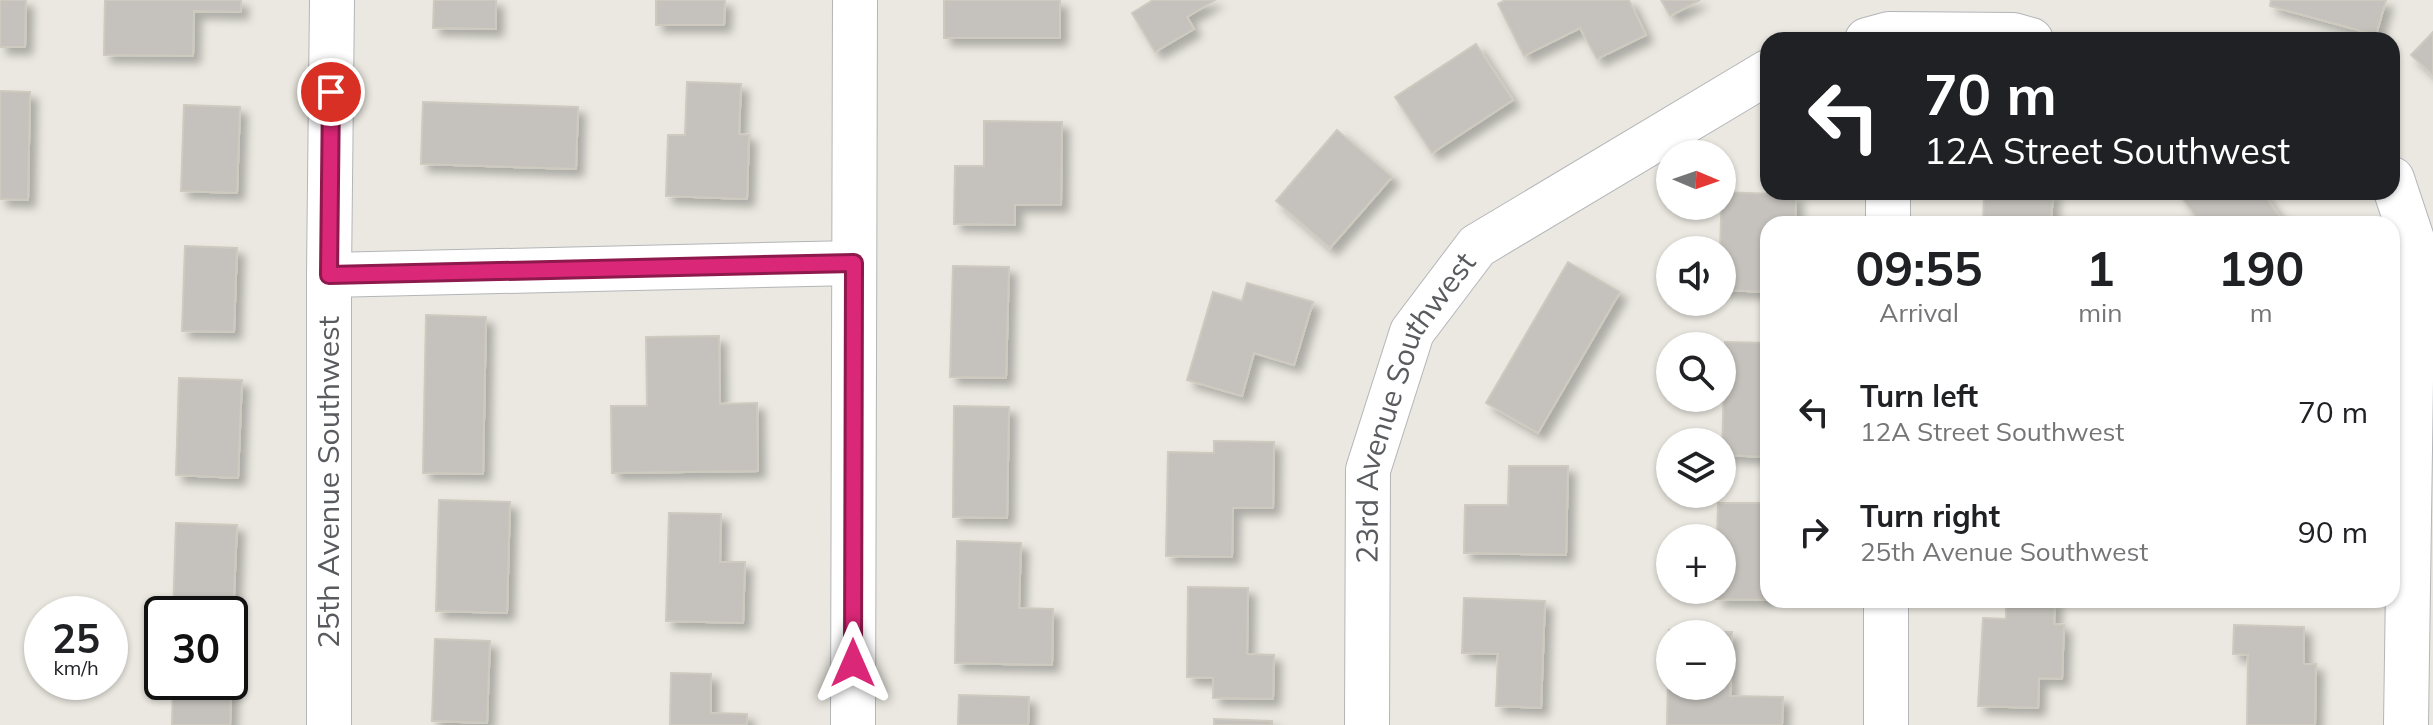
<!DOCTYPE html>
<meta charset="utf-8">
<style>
:root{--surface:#fff;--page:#f6f6f6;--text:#202124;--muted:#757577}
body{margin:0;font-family:Mulish,sans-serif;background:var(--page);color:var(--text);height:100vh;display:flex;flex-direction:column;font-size:30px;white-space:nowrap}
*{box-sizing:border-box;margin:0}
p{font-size:26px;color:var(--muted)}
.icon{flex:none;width:44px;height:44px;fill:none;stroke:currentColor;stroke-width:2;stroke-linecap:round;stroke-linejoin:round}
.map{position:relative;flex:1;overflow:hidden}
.drawer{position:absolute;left:1760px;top:216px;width:640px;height:392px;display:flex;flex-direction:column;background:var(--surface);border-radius:24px;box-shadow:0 2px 6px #0004}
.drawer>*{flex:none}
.guide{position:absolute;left:1760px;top:32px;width:640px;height:168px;border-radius:24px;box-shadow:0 2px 6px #0004;background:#202124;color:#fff;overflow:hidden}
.needle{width:52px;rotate:92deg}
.buttons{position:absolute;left:1656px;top:140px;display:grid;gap:16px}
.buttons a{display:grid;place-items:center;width:80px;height:80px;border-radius:50%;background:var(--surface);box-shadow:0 2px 6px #0004;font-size:40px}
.speed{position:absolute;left:24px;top:596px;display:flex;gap:16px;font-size:40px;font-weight:700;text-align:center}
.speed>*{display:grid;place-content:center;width:104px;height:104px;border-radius:50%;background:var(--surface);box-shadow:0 2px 6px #0004;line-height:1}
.speed small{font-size:20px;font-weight:400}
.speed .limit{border:4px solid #111;border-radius:12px;background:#fff;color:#111}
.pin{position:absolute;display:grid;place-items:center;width:68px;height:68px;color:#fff;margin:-34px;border:4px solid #fff;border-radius:50%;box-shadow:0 2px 8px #0007}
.me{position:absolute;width:88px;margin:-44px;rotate:0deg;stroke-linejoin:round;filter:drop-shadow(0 0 6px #0008)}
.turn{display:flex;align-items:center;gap:28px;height:168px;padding:0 32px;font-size:36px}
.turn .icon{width:104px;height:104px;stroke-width:2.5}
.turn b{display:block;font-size:56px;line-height:68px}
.eta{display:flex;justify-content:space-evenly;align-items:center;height:136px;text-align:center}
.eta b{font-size:48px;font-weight:700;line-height:56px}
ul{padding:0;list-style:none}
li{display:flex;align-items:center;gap:24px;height:120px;padding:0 32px}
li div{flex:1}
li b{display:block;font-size:30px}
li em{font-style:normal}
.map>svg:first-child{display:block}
</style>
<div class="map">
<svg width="2433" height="725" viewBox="0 0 2433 725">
<defs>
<filter id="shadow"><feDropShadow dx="7" dy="7" stdDeviation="4" flood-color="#0004"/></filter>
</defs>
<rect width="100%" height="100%" fill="#eae8e0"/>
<!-- building -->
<path fill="#c5c2bd" stroke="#cecabf" stroke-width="2" fill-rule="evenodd" filter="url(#shadow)" d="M0 0H26L25 47H0Z
M105 0H241V12L194 11 193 56 104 55Z
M434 0H496V29L433 28Z
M656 0H725L724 25H656Z
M944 0H1060V38H944Z
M1153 0H1215L1187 17 1194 29 1155 52 1132 13Z
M1505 0H1629L1646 35 1597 59 1580 28 1524 56 1498 4Z
M1661 0H1700L1670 16Z
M2271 0H2386L2376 35 2270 6Z
M2433 32V75L2411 55Z
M1476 44 1513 100 1432 153 1395 97Z
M687 82 741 84 739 134 749 135 747 199 666 196 668 135H685Z
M0 91 30 92 28 200 0 199Z
M423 102 578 107 576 169 421 164Z
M184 105 240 107 237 193 181 191Z
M984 121 1062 122 1061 205H1015V225L954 224 955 166H984Z
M1337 130 1392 177 1330 248 1276 201Z
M1722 192 1796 195 1795 224H1768V292L1722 290V250H1720Z
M1984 192H2053L2051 224H1983Z
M2178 192H2262L2285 224H2201Z
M185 246 237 248 234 332 182 331Z
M1568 262 1620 292 1538 433 1486 403Z
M953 266 1009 267 1006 378 950 377Z
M1247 283 1313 302 1294 365 1254 353 1242 396 1187 380 1213 292 1242 301Z
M426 315 486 317 483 474 423 473Z
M719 336 720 404 757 403 758 471 612 473 611 406H647L646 337Z
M1725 342 1768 343V457L1722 455Z
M179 378 242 380 238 478 176 475Z
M954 406 1009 407 1007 518 953 517Z
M1214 441 1274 442 1273 508H1233L1232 557 1166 556 1168 452 1214 453Z
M1509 466H1568L1566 555 1464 553 1465 505H1508Z
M439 500 510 502 507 613 436 611Z
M1718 503H1768L1766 600 1716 599V590H1722V538H1717Z
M669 513 721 514 720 562H745L743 623 666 621Z
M176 523 237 525 233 620H230V614H173Z
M957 541 1021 543 1019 608 1053 609 1052 665 955 663Z
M1188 587 1248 588 1247 654 1274 655 1273 699 1213 698V678L1187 677Z
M1464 598 1545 601 1541 708 1496 706 1498 654 1462 653Z
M2006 600H2055L2054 624 2064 625 2062 679 2039 678 2038 708 1978 706 1983 618 2006 619Z
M2234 625 2304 627V664H2316L2315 725H2247L2248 655 2233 654Z
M1669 630 1732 632 1730 696 1783 697 1782 725H1667ZM1670 634H1722V686H1670Z
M435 639 490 641 487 723 432 721Z
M230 671H232L230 725H172L173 682H230Z
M671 673 711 674V713L747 714V725H670Z
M959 695 1029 697 1028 725H958Z
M1214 719 1272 721V725H1214Z"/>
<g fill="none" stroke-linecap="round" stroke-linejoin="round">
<!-- street casing -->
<g stroke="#b3b5b9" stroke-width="46">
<g id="street">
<path d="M1867 40 1889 34 2013 35 2031 40"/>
<path d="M2392 179 2413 242 2406 725"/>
<path d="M1888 224V192"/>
<path d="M329 275 854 263"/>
<path d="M329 725V275L332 0"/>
<path d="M853 725 855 0"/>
<path id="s1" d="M1367 725 1368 470 1412 332 1477 246 1768 72"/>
<path d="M1886 725V600"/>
</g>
</g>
<!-- street -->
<use href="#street" stroke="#fff" stroke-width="44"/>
</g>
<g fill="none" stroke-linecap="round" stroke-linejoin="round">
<!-- route casing -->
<g stroke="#8e194d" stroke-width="20">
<path id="route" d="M331 92 329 275 854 263 853 663"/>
</g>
<!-- route -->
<use href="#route" stroke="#db2777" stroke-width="14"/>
</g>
<g text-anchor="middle" stroke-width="6" stroke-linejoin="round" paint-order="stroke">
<!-- street labels -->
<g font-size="30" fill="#595b5f" stroke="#fff">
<text dy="10" stroke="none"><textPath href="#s1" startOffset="328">23rd Avenue Southwest</textPath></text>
<text transform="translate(329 482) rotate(-90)" y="10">25th Avenue Southwest</text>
</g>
</g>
</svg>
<div class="buttons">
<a><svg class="needle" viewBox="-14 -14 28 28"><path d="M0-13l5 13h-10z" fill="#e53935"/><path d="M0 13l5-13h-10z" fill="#757577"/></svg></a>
<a><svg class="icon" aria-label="sound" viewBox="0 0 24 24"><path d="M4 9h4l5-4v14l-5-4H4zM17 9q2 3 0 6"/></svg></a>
<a><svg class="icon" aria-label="search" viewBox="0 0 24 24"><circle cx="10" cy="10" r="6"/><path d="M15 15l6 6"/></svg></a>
<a><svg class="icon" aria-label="layers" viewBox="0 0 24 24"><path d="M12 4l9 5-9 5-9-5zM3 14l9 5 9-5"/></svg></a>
<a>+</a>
<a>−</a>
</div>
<div class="speed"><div>25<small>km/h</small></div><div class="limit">30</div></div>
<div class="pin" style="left:331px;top:92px;background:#d93025"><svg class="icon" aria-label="arrive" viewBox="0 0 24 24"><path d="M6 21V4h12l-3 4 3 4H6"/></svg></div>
<svg class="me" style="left:853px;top:663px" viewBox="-20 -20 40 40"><path d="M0-17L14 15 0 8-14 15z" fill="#db2777" stroke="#fff" stroke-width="4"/></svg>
<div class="guide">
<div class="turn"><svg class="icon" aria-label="left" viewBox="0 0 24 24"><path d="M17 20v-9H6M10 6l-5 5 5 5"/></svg><div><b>70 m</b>12A Street Southwest</div></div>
</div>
<section class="drawer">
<div class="eta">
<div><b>09:55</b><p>Arrival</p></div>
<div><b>1</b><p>min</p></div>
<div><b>190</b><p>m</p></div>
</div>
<ul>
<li><svg class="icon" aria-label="left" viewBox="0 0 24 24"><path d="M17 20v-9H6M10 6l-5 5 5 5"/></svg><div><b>Turn left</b><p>12A Street Southwest</p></div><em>70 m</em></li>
<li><svg class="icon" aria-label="right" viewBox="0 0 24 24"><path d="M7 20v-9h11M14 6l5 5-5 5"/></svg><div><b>Turn right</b><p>25th Avenue Southwest</p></div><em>90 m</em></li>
</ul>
</section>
</div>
